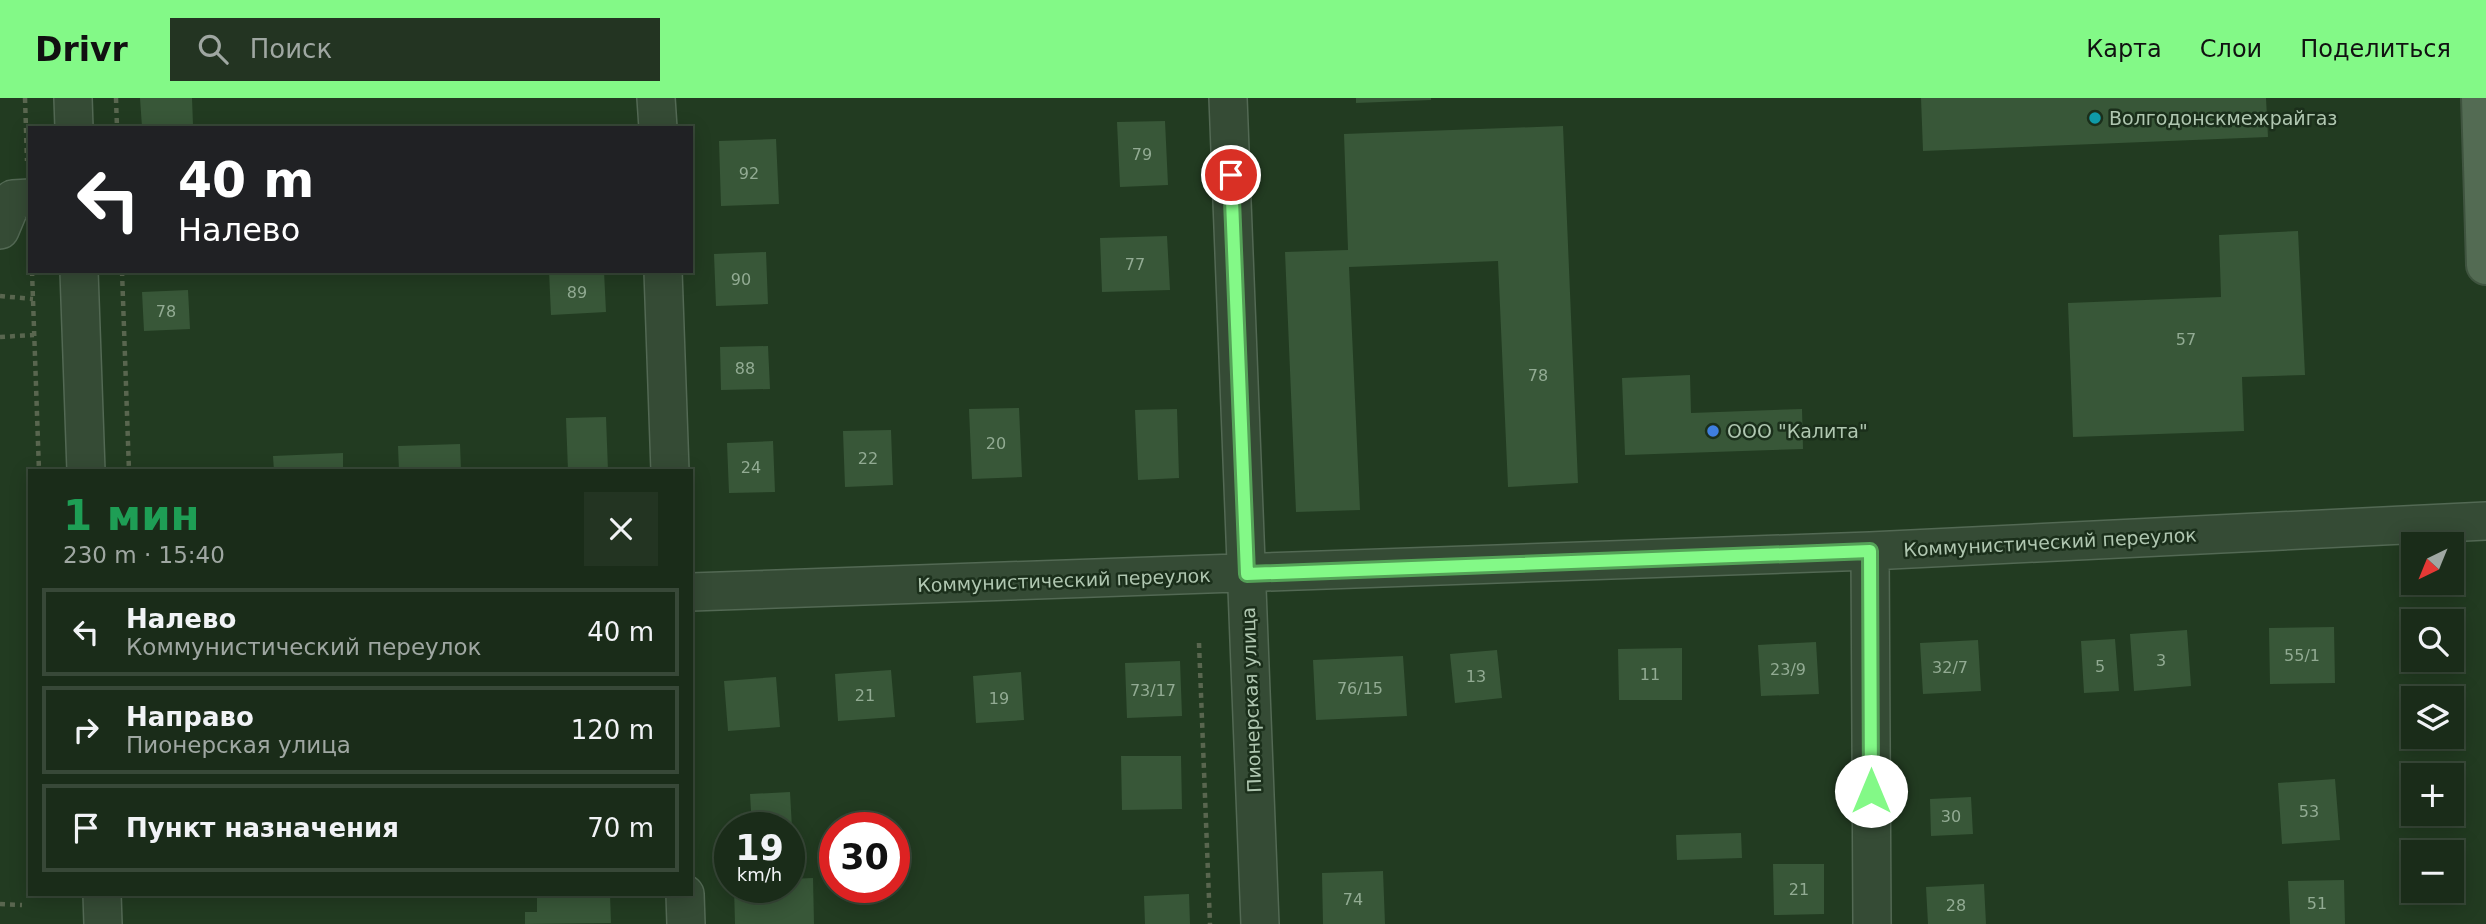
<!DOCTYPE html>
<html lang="ru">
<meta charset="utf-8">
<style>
:root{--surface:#1a2c19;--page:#233422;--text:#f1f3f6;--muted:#9fa7a2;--line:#384838;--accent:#83f987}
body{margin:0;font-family:"DejaVu Sans",sans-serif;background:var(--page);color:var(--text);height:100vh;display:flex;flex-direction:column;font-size:26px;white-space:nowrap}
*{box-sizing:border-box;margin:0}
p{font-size:23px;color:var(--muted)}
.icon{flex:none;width:38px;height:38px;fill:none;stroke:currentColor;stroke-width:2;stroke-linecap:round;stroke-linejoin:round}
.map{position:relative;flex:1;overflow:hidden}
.sheet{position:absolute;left:28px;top:371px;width:665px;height:427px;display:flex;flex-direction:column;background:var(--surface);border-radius:0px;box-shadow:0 4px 18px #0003,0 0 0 2px var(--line)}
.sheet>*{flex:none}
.hud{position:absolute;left:28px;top:28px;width:665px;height:147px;border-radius:0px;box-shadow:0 4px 18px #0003,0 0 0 2px var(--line);background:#202124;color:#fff;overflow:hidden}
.needle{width:46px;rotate:223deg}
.buttons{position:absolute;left:2401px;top:434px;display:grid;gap:14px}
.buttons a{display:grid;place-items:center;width:63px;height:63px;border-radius:0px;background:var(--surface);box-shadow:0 4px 18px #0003,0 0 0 2px var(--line);font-size:35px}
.speed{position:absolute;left:714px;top:714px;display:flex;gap:14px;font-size:35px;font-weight:700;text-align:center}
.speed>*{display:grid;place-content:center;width:91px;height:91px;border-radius:50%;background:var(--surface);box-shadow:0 4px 18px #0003,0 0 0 2px var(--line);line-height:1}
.speed small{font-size:18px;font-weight:400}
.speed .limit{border:10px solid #d22;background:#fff;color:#111}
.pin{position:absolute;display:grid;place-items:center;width:60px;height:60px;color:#fff;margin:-30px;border:4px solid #fff;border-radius:50%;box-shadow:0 2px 7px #0007}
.me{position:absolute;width:77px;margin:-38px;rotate:0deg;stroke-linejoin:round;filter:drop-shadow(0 0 5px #0008)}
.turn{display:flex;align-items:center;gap:24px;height:147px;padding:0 35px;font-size:32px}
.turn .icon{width:91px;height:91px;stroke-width:2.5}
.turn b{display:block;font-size:49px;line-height:60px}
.round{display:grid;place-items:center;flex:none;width:74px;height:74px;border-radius:0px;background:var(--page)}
.overview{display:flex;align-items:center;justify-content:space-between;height:119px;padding:0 35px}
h1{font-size:42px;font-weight:700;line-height:52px;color:#1e9e55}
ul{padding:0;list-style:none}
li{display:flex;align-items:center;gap:21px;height:88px;margin:0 14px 10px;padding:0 21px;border:4px solid var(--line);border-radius:0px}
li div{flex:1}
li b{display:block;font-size:26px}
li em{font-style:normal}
header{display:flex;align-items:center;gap:42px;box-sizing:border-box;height:98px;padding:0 35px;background:var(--accent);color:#111}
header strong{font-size:33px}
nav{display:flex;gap:38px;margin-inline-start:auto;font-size:24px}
.search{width:490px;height:63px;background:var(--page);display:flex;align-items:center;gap:18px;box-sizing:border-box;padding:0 24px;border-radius:0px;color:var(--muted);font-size:26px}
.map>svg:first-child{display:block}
</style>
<header>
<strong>Drivr</strong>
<div class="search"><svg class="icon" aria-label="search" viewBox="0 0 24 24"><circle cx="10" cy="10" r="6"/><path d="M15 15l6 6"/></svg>Поиск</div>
<nav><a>Карта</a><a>Слои</a><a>Поделиться</a></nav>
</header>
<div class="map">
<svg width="2486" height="826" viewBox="0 0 2486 826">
<rect width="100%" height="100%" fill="#223b21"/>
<!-- building -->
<path fill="#385738" d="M140 0H192L193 27 142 29Z
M1356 0H1431V2L1356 5Z
M1921 0H2266L2268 39 1923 53Z
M1165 23 1168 87 1120 89 1117 24Z
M1563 28 1578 385 1508 389 1498 163 1349 169 1360 412 1296 414 1285 154 1348 152 1344 36Z
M776 41 779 106 721 108 719 43Z
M2298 133 2305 277 2242 279 2244 333 2073 339 2068 205 2221 199 2219 137Z
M1167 138 1170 192 1102 194 1100 140Z
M766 154 768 206 716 208 714 156Z
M549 173H604L606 214 551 217Z
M188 192 190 231 144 233 142 194Z
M768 248 770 291 721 292 720 249Z
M1690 277 1691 315 1802 311 1803 351 1625 357 1622 280Z
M1019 310 1022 379 972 381 969 311Z
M1177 311 1179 380 1138 382 1135 312Z
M606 319 608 373H568L566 320Z
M891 332 893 387 845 389 843 333Z
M773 343 775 394 729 395 727 345Z
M460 346 461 373H399L398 348Z
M343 355V373H274L273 358Z
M2334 529 2335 585 2270 586 2269 530Z
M2187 532 2191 588 2134 593 2130 536Z
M2115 541 2119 593 2084 595 2081 543Z
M1978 542 1981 593 1923 596 1920 545Z
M1816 544 1819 596 1761 598 1758 547Z
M1682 550V602H1619L1618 551Z
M1497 552 1502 600 1455 605 1450 556Z
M1403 558 1407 618 1316 622 1313 562Z
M1180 563 1182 618 1127 620 1125 565Z
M891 572 895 619 838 623 835 576Z
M1021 574 1024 622 976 625 973 578Z
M776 579 780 629 728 633 724 583Z
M1121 658H1181L1182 711 1122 712Z
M2335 681 2340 742 2282 746 2278 685Z
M790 694 792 730H752L750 696Z
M1971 699 1973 736 1931 738 1930 701Z
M1741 735 1742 760 1677 762 1676 737Z
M1773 766H1824V816L1774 817Z
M1383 773 1385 826H1323L1322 775Z
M813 780 814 826H735L734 789H789V781Z
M2344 782 2345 826H2290L2288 783Z
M1984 786 1986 826H1928L1926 789Z
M537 796H610L611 825 525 826V814H537Z
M1189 796 1190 826H1145L1144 798Z"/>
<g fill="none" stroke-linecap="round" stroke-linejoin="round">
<!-- minor casing -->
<g stroke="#536954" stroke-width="40">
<path id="minor" d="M73 0 74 30
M656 0 658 30
M1228 0 1260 826
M0 132 13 101 30 100
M79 173 86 373
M663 173 670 373
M1870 453 1872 826
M691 494 1870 453 2486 423
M102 796 103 826
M685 796 686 826"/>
</g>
<!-- major casing -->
<g stroke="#3f543f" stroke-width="42">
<path id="major" d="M2481 0 2486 167"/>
</g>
<!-- path -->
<path stroke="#59664f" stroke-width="4.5" stroke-dasharray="5 5" stroke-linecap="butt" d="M25 0 27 63
M116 0 117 30
M32 173 39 373
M122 173 129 373
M0 198 33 201
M0 239 34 237
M1199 545 1210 826
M0 806 22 807"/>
<!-- minor -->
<use href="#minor" stroke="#354b35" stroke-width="37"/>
<!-- major -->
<use href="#major" stroke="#536b53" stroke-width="38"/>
</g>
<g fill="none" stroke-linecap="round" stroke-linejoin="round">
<!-- route casing -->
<g stroke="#55a258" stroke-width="18">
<path id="route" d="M1231 77 1247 476 1870 453 1871 693"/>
</g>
<!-- route -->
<use href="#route" stroke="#83f987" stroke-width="12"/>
</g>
<!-- markers -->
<circle fill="#0f9aa8" stroke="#1b2f1b" stroke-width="2.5" cx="2095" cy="20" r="7"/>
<circle fill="#3f7fe0" stroke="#1b2f1b" stroke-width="2.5" cx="1713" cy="333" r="7"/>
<g text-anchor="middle" stroke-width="5" stroke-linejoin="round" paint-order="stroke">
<!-- number labels -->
<g font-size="16" fill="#92ab93">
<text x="1142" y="62">79</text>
<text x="749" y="81">92</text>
<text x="1135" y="172">77</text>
<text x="741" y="187">90</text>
<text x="577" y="200">89</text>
<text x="166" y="219">78</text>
<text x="2186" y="247">57</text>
<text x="745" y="276">88</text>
<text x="1538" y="283">78</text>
<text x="996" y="351">20</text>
<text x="868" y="366">22</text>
<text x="751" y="375">24</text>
<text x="2302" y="563">55/1</text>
<text x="2161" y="568">3</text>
<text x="2100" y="574">5</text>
<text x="1950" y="575">32/7</text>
<text x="1788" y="577">23/9</text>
<text x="1650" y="582">11</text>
<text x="1476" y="584">13</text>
<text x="1360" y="596">76/15</text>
<text x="1153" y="598">73/17</text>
<text x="865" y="603">21</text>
<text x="999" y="606">19</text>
<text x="2309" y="719">53</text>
<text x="1951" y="724">30</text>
<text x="1799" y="797">21</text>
<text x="1353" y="807">74</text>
<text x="2317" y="811">51</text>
<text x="1956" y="813">28</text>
</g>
<!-- poi labels -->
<g font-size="19" fill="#b0c7b1" stroke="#1b2f1b" text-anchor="start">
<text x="2109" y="27">Волгодонскмежрайгаз</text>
<text x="1727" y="340">ООО "Калита"</text>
</g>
<!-- street labels -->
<g font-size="19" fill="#b0c7b1" stroke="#1b2f1b">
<text transform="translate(2050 444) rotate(-3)" y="7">Коммунистический переулок</text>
<text transform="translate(1064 482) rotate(-2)" y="7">Коммунистический переулок</text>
<text transform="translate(1251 602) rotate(-92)" y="7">Пионерская улица</text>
</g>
</g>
</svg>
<div class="buttons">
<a><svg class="needle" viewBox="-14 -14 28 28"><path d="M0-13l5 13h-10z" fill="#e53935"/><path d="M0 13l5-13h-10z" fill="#9fa7a2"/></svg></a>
<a><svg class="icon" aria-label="search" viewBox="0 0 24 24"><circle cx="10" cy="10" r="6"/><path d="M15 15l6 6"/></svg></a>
<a><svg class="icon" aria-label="layers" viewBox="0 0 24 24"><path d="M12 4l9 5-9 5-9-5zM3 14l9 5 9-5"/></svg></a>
<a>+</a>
<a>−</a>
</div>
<div class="speed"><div>19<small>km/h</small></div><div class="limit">30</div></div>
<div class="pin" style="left:1231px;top:77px;background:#d93025"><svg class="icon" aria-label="arrive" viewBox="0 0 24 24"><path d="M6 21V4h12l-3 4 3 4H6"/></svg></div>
<svg class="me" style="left:1871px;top:693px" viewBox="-20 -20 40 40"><circle r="19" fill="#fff"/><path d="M0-13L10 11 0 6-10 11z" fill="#83f987"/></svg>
<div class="hud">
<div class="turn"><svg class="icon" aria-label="left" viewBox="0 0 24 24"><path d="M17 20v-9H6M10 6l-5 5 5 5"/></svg><div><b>40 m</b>Налево</div></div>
</div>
<section class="sheet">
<div class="overview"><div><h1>1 мин</h1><p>230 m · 15:40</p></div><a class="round"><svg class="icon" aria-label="close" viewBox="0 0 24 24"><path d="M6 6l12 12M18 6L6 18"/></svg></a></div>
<ul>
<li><svg class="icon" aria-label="left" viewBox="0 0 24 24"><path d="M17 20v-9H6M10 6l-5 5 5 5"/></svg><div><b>Налево</b><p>Коммунистический переулок</p></div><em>40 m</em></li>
<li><svg class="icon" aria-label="right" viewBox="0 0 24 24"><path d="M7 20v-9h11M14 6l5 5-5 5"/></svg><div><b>Направо</b><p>Пионерская улица</p></div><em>120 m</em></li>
<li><svg class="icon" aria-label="arrive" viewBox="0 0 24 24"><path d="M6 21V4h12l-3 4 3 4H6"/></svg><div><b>Пункт назначения</b></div><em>70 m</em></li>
</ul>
</section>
</div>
